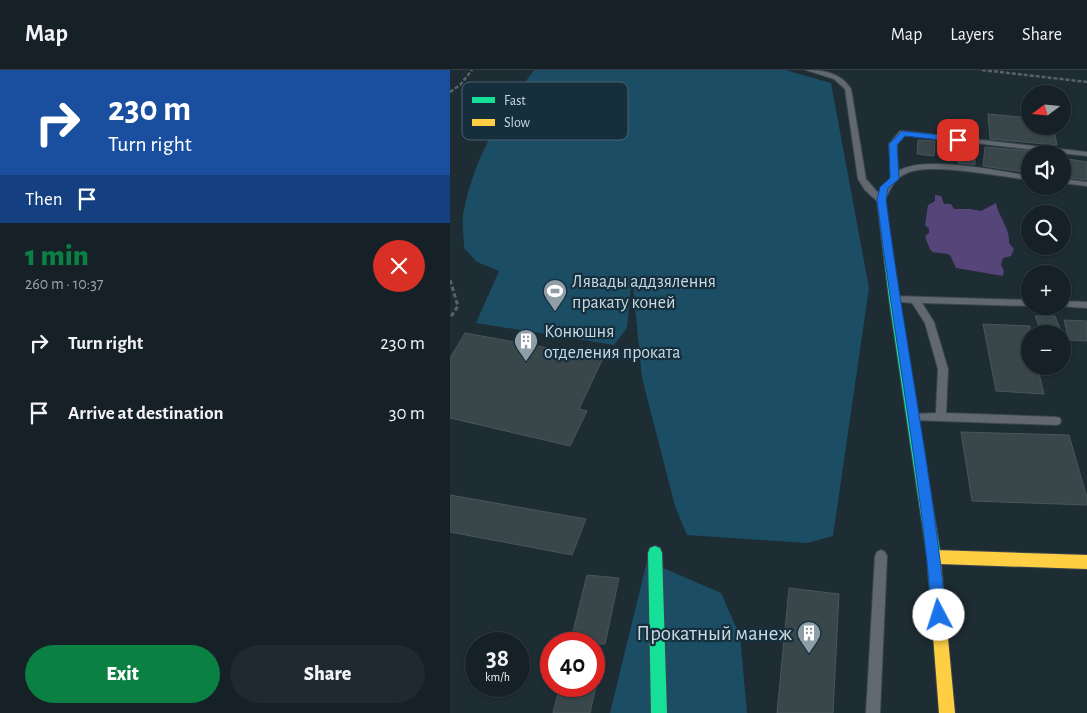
<!DOCTYPE html>
<meta charset="utf-8">
<style>
:root{--surface:#162127;--page:#1f292f;--text:#f1f3f6;--muted:#9ea3a7;--line:#353e44;--accent:#0b8043}
body{margin:0;font-family:"Alegreya Sans",sans-serif;background:var(--page);color:var(--text);height:100vh;display:flex;flex-direction:column;font-size:19px;white-space:nowrap}
*{box-sizing:border-box;margin:0}
p{font-size:16px;color:var(--muted)}
.icon{flex:none;width:28px;height:28px;fill:none;stroke:currentColor;stroke-width:2;stroke-linecap:round;stroke-linejoin:round}
.map{position:relative;flex:1;overflow:hidden}
.side{display:flex;flex-direction:column;background:var(--surface);width:450px}
.side>*{flex:none}
.hud{background:#1a4fa0;color:#fff;overflow:hidden}
.needle{width:32px;rotate:254deg}
.buttons{position:absolute;left:571px;top:15px;display:grid;gap:10px}
.buttons a{display:grid;place-items:center;width:50px;height:50px;border-radius:50%;background:var(--surface);box-shadow:0 1px 4px #0004,0 0 0 1px var(--line);font-size:25px}
.speed{position:absolute;left:15px;top:562px;display:flex;gap:10px;font-size:25px;font-weight:700;text-align:center}
.speed>*{display:grid;place-content:center;width:65px;height:65px;border-radius:50%;background:var(--surface);box-shadow:0 1px 4px #0004,0 0 0 1px var(--line);line-height:1}
.speed small{font-size:12px;font-weight:400}
.speed .limit{border:8px solid #d22;background:#fff;color:#111}
.pin{position:absolute;display:grid;place-items:center;width:42px;height:42px;color:#fff;margin:-21px;border-radius:10px;box-shadow:0 2px 8px #0006}
.me{position:absolute;width:55px;margin:-28px;rotate:355deg;stroke-linejoin:round;filter:drop-shadow(0 0 4px #0008)}
.turn{display:flex;align-items:center;gap:18px;height:105px;padding:0 25px;font-size:22px}
.turn .icon{width:65px;height:65px;stroke-width:2.5}
.turn b{display:block;font-size:35px;line-height:42px}
.then{display:flex;align-items:center;height:48px;padding:0 25px;background:#0003;gap:10px;font-size:19px}
.round{display:grid;place-items:center;flex:none;width:52px;height:52px;border-radius:26px;background:var(--page)}
.headline{display:flex;align-items:center;justify-content:space-between;height:85px;padding:0 25px}
h1{font-size:30px;font-weight:800;line-height:38px;color:var(--accent)}
.primary-button{display:flex;gap:10px;margin-top:auto;padding:10px 25px}
.primary-button a{flex:1;height:58px;border-radius:30px;background:var(--accent);color:#fff;font-size:20px;font-weight:800;line-height:58px;text-align:center}
.primary-button a+a{background:var(--page);color:var(--text)}
ul{padding:0;list-style:none}
li{display:flex;align-items:center;gap:15px;height:70px;padding:0 25px}
li div{flex:1}
li b{display:block;font-size:19px}
li em{font-style:normal}
header{display:flex;align-items:center;gap:30px;box-sizing:border-box;height:70px;padding:0 25px;background:var(--surface);border-bottom:1px solid var(--line)}
header strong{font-size:24px}
nav{display:flex;gap:28px;margin-inline-start:auto;font-size:18px}
main{display:flex;flex:1;min-height:0}
.map>svg:first-child{display:block}
</style>
<header>
<strong>Map</strong>
<nav><a>Map</a><a>Layers</a><a>Share</a></nav>
</header>
<main>
<section class="side">
<div class="hud">
<div class="turn"><svg class="icon" aria-label="right" viewBox="0 0 24 24"><path d="M7 20v-9h11M14 6l5 5-5 5"/></svg><div><b>230 m</b>Turn right</div></div>
<div class="then">Then<svg class="icon" aria-label="arrive" viewBox="0 0 24 24"><path d="M6 21V4h12l-3 4 3 4H6"/></svg></div>
</div>
<div class="headline"><div><h1>1 min</h1><p>260 m · 10:37</p></div><a class="round" style="background:#d93025;color:#fff"><svg class="icon" aria-label="close" viewBox="0 0 24 24"><path d="M6 6l12 12M18 6L6 18"/></svg></a></div>
<ul>
<li><svg class="icon" aria-label="right" viewBox="0 0 24 24"><path d="M7 20v-9h11M14 6l5 5-5 5"/></svg><div><b>Turn right</b></div><em>230 m</em></li>
<li><svg class="icon" aria-label="arrive" viewBox="0 0 24 24"><path d="M6 21V4h12l-3 4 3 4H6"/></svg><div><b>Arrive at destination</b></div><em>30 m</em></li>
</ul>
<div class="primary-button"><a>Exit</a><a>Share</a></div>
</section>
<div class="map">
<svg width="637" height="643" viewBox="0 0 637 643">
<rect width="100%" height="100%" fill="#1e2c34"/>
<!-- green -->
<path fill="#1b4d65" d="M84 0H335L381 13 419 218 383 466 357 473 237 465 225 436 192 308 182 206 177 258 164 275 26 253 49 201 27 192 14 178C14 166 11 151 14 140 25 85 51 44 84 0Z
M197 491 271 523 290 566 297 643H160Z"/>
<!-- water -->
<path fill="#554578" d="M485 125 491 126 494 134H501L504 139H520L531 141 546 133C549 148 560 158 559 173L564 179 561 186 553 188 551 195 554 201 553 206 506 198 500 185C483 179 483 191 475 166L479 163V159L475 155 478 135 485 131Z"/>
<!-- building -->
<path fill="#39464a" stroke="#49565a" d="M538 44 580 48V56H603L607 75 540 69Z
M468 70 485 71 484 86 467 84Z
M535 77 580 81V103L533 96Z
M508 82 525 84V95L508 93Z
M612 88 637 92V110L612 107Z
M585 246H605L611 261H591Z
M614 250 637 251V271L619 270Z
M533 254 580 256V296H587L594 324 546 321Z
M15 263 153 288 129 339 137 341 120 376 0 348V288Z
M511 362 619 365 637 428V435L522 431Z
M0 425 136 449 122 485 0 462Z
M137 505 169 508 155 574H120Z
M339 518 389 524 383 643H327Z
M110 616H146L140 643H103Z"/>
<g fill="none" stroke-linecap="round" stroke-linejoin="round">
<!-- lane casing -->
<g stroke="#3b474e" stroke-width="2">
<path id="lane" d="M356 0C374 0 391 3 401 19L416 109 429 124 441 107 439 74 450 61H453L637 82V86L455 65 447 74 448 101C475 85 549 101 580 106V110C553 107 479 92 457 103 444 108 440 120 434 132H428L415 120 408 109 395 19 384 9Z
M612 109 637 112V116L612 113Z
M444 226 580 230V236L472 233 484 252 498 299 496 343 606 347 610 348 611 351 610 354 606 355 461 350 460 347 461 344 486 343 488 299 475 253 462 233 441 231 440 229 441 227Z
M612 231 637 232V238L609 236H612Z
M431 480 435 482 437 486 430 643H416L425 486 427 482Z"/>
</g>
<!-- fast casing -->
<g stroke="#3b474e" stroke-width="2">
<path id="fast" d="M431 127 435 130 449 229 491 487 489 492 484 494 479 492 477 487 439 229 427 130Z
M205 476 210 478 212 483 217 643H201L198 483 200 478Z"/>
</g>
<!-- slow casing -->
<g stroke="#3b474e" stroke-width="2">
<path id="slow" d="M484 480 637 485V499L491 494 505 643H489L477 487 479 482Z"/>
</g>
<!-- path-far1 -->
<path stroke="#5a6269" stroke-width="2.5" stroke-dasharray="4 2" stroke-linecap="butt" d="M532 0 637 12
M0 22 10 15 22 0"/>
<!-- path -->
<path stroke="#5a6269" stroke-width="3" stroke-dasharray="4.5 2.5" stroke-linecap="butt" d="M0 210 8 236 0 248"/>
<!-- lane -->
<use href="#lane" fill="#616870" fill-rule="evenodd"/>
<!-- fast -->
<use href="#fast" fill="#16e098" fill-rule="evenodd"/>
<!-- slow -->
<use href="#slow" fill="#ffcf43" fill-rule="evenodd"/>
</g>
<!-- route -->
<path fill="#1a73e8" stroke="#114b97" d="M452 61 508 67 512 70 508 72 455 66 447 75 449 109 438 118 436 130C454 268 483 407 496 545L494 550 489 552 484 550 482 545C471 407 444 268 427 130L430 117 440 108 439 74Z"/>
<!-- icons -->
<defs>
<g id="stadium-pin" transform="scale(1.25)"><path d="M0 17L-7.5 6A9.5 9.5 0 1 1 7.5 6Z" fill="#8e9da6" stroke="#152f3d"/><path d="M0-5a6.5 5 0 1 0 0 10a6.5 5 0 1 0 0-10ZM-3.5-1.8h7v3.6h-7Z" fill="#fff"/></g>
<g id="building-pin" transform="scale(1.25)"><path d="M0 17L-7.5 6A9.5 9.5 0 1 1 7.5 6Z" fill="#8e9da6" stroke="#152f3d"/><path d="M-4-6H4V6H1V3H-1V6H-4ZM-2.5-4.3h1.7v1.8h-1.7ZM.8-4.3h1.7v1.8H.8ZM-2.5-1h1.7V.8h-1.7ZM.8-1h1.7V.8H.8Z" fill="#fff"/></g>
</defs>
<g fill-rule="evenodd">
<use href="#stadium-pin" x="105" y="221"/>
<use href="#building-pin" x="76" y="271"/>
<use href="#building-pin" x="359" y="563"/>
</g>
<g text-anchor="middle" stroke-width="4.5" stroke-linejoin="round" paint-order="stroke">
<!-- poi labels -->
<g font-size="18" fill="#cbdae3" stroke="#152f3d" text-anchor="start">
<text x="122" y="217">Лявады аддзялення<tspan x="122" dy="21">пракату коней</tspan></text>
<text x="94" y="267">Конюшня<tspan x="94" dy="21">отделения проката</tspan></text>
</g>
<!-- near-poi labels -->
<g font-size="21" fill="#cbdae3" stroke="#152f3d" text-anchor="end">
<text x="342" y="570">Прокатный манеж</text>
</g>
</g>
<!-- legend -->
<rect x="12" y="12" width="166" height="58" rx="8" fill="#152f3d" stroke="#4c626f" stroke-width="1"/>
<rect x="22" y="27" width="23" height="6" fill="#16e098"/>
<rect x="22" y="49" width="23" height="7" fill="#ffcf43"/>
<g font-size="14" fill="#cbdae3">
<text x="54" y="35">Fast</text>
<text x="54" y="57">Slow</text>
</g>
</svg>
<div class="buttons">
<a><svg class="needle" viewBox="-14 -14 28 28"><path d="M0-13l5 13h-10z" fill="#e53935"/><path d="M0 13l5-13h-10z" fill="#9ea3a7"/></svg></a>
<a><svg class="icon" aria-label="sound" viewBox="0 0 24 24"><path d="M4 9h4l5-4v14l-5-4H4zM17 9q2 3 0 6"/></svg></a>
<a><svg class="icon" aria-label="search" viewBox="0 0 24 24"><circle cx="10" cy="10" r="6"/><path d="M15 15l6 6"/></svg></a>
<a>+</a>
<a>−</a>
</div>
<div class="speed"><div>38<small>km/h</small></div><div class="limit">40</div></div>
<div class="pin" style="left:508px;top:70px;background:#d93025"><svg class="icon" aria-label="arrive" viewBox="0 0 24 24"><path d="M6 21V4h12l-3 4 3 4H6"/></svg></div>
<svg class="me" style="left:489px;top:545px" viewBox="-20 -20 40 40"><circle r="19" fill="#fff"/><path d="M0-13L10 11 0 6-10 11z" fill="#1a73e8"/></svg>
</div>
</main>
